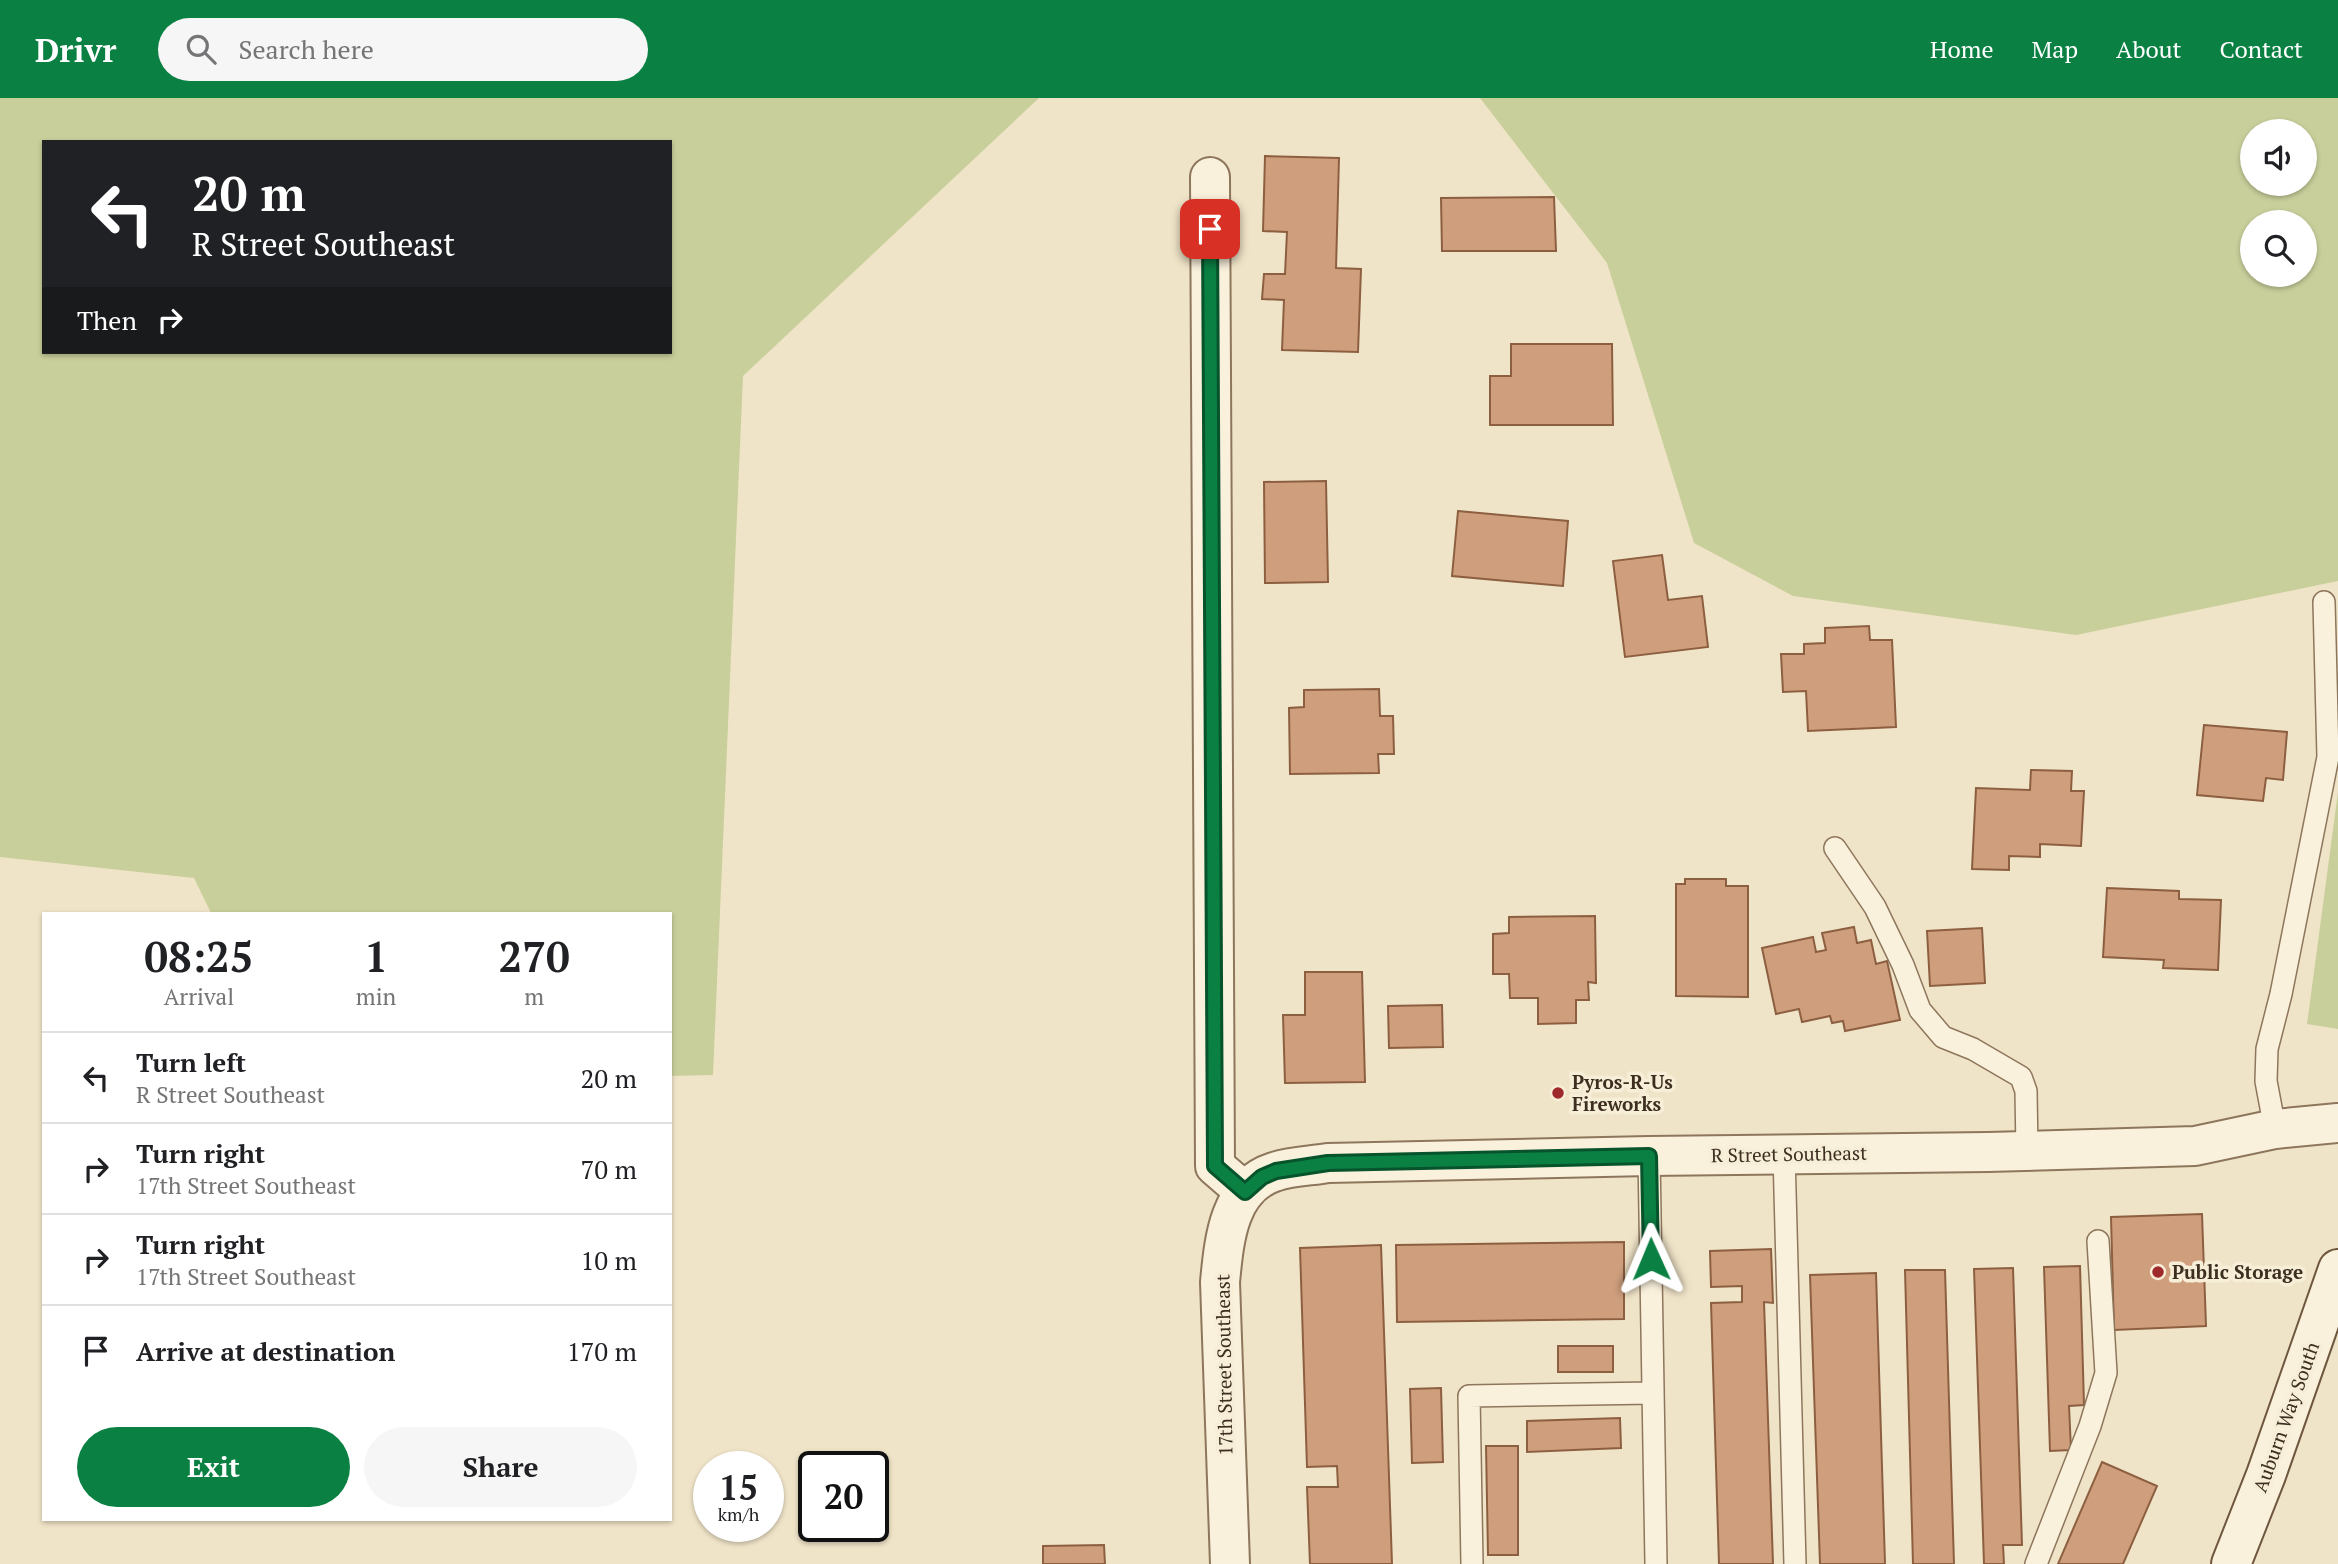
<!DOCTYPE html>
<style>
:root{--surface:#fff;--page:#f6f6f6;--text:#202124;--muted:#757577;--line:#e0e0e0;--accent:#0b8043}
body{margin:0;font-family:"PT Serif",serif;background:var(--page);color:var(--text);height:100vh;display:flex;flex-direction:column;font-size:26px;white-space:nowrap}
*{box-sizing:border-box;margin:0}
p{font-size:23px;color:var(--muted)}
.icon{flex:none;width:38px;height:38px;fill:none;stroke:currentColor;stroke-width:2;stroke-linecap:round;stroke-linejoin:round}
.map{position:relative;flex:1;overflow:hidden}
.sheet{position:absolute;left:42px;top:814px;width:630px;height:609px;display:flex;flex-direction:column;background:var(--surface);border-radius:0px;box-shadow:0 2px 5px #0004}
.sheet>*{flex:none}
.guide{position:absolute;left:42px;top:42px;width:630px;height:214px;border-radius:0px;box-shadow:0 2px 5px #0004;background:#202124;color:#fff;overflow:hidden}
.controls{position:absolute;left:2240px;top:21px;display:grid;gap:14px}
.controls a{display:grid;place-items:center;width:77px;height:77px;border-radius:50%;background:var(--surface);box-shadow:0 2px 5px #0004;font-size:35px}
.speed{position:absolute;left:693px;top:1353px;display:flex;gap:14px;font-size:35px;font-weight:700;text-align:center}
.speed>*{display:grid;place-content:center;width:91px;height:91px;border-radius:50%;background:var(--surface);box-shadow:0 2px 5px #0004;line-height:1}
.speed small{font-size:18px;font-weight:400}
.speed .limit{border:4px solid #111;border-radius:10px;background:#fff;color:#111}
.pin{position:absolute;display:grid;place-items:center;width:60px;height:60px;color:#fff;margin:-30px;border-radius:14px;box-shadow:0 4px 10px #0006}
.me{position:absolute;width:77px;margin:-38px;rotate:359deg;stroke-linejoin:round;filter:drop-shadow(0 0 5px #0008)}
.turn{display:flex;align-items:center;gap:24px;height:147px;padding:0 35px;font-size:32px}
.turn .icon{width:91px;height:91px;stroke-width:2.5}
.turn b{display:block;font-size:49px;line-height:60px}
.then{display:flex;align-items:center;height:66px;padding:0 35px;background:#0003;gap:14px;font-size:26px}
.eta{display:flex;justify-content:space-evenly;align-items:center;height:119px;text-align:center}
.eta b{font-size:42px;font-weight:800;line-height:49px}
.primary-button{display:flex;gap:14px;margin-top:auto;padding:14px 35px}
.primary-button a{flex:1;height:80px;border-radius:42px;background:var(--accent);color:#fff;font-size:28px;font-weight:800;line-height:80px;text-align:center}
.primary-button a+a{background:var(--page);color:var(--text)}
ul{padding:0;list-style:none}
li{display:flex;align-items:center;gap:21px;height:91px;padding:0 35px;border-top:2px solid var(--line)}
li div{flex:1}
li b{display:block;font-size:26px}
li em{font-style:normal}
header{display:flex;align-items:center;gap:42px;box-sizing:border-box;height:98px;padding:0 35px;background:var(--accent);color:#fff}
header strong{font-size:33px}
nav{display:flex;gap:38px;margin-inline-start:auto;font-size:24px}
.search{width:490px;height:63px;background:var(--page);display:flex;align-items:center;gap:18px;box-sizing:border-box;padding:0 24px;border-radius:38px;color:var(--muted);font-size:26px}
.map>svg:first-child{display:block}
</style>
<header>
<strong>Drivr</strong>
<div class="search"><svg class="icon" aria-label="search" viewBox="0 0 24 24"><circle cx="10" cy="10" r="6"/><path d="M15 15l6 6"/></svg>Search here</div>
<nav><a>Home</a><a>Map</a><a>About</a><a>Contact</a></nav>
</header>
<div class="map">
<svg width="2338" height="1466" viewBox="0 0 2338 1466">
<rect width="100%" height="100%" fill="#f0e4c8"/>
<!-- green -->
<path fill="#c9cf9b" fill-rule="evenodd" d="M0 0H1039L743 278 713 977 670 978V816L211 815 194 780 0 759ZM44 44H670V254H44Z
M1480 0H2338V483L2076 537 1793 498 1694 445 1607 165ZM2252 33H2305V86H2252ZM2252 124H2305V177H2252Z
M2338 694V931L2307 926Z"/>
<!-- building -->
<path fill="#cf9f7d" stroke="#8d5f41" stroke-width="2" d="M1265 58 1339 60 1336 170 1361 171 1358 254 1282 252 1284 202 1262 201 1264 176H1285L1287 134 1263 133Z
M1554 99 1556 153H1442L1441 100Z
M1511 246H1612L1613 327H1490V278H1511Z
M1326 383 1328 484 1265 485 1264 384Z
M1458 413 1568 423 1563 488 1452 478Z
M1662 457 1668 502 1702 498 1708 549 1625 559 1613 463Z
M1869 528 1870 542H1892L1896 629 1808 633 1806 593 1783 594 1781 556H1804V546L1825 545V530Z
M1379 591 1380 618H1393L1394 656H1378L1379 675 1290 676 1289 610 1304 609V592Z
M2204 627 2287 634 2283 682 2266 680 2263 703 2197 697Z
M2031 672 2072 673 2071 693H2084L2081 748 2040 746V759L2009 758V772L1972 771 1976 690 2030 692Z
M1685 781H1726V788H1748V899L1676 898V786H1685Z
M2107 790 2179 793V801L2221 802 2218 872 2163 870 2164 862 2103 859Z
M1595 818 1596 885 1588 884 1589 902H1576V925L1538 926V900H1510L1509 876H1493V836L1509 835V819Z
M1854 829 1857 845 1871 842 1876 866 1887 863 1900 922 1845 933 1843 923 1832 925 1830 918 1802 924 1799 911 1776 916 1762 850 1813 839 1816 854 1826 852 1822 835Z
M1982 830 1985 885 1930 888 1927 833Z
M1305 874H1362L1365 984 1285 985 1283 917H1305Z
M1442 907 1443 949 1389 950 1388 908Z
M2202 1116 2206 1228 2114 1232 2111 1119Z
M1624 1144V1221L1397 1224 1396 1147Z
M1381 1147 1392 1466H1310L1307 1389H1338L1337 1368 1307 1369 1300 1150Z
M1771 1151 1773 1205 1764 1204 1773 1466H1719L1711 1205 1742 1204V1188L1711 1189 1710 1153Z
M2080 1168 2084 1307 2069 1308 2071 1352 2050 1353 2044 1169Z
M2013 1170 2022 1447H2003L2004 1466H1984L1974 1171Z
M1905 1172H1945L1954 1466H1913Z
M1876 1175 1885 1466H1820L1810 1177Z
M1558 1248H1613V1274H1558Z
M1441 1290 1443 1364 1412 1365 1410 1291Z
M1620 1320 1621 1350 1527 1354V1323Z
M1486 1348H1518V1457H1488Z
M2102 1364 2157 1388 2123 1466H2058Z
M1104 1447 1105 1466H1043V1448Z"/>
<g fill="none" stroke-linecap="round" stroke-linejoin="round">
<!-- service casing -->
<g stroke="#8d765c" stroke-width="24">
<path id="service" d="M1835 750 1875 809 1903 867 1920 912 1943 939 1973 951 2021 979 2026 993 2027 1053
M2275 1031 2266 983 2267 951 2281 896 2328 659 2324 504
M1784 1056 1795 1466
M1649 1058 1656 1466
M1472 1466 1469 1298 1653 1295
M2036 1466 2090 1328 2106 1275 2098 1143"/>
</g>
<!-- minor casing -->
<g stroke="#8d765c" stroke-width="42">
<path id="minor" d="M1210 79 1215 1068 1245 1094"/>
</g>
<!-- tertiary casing -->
<g stroke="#8d765c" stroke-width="42">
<path id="tertiary" d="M1230 1466 1220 1184C1224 1143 1228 1089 1274 1074 1291 1068 1311 1068 1328 1065L1649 1058 1988 1054 2195 1048 2275 1031 2338 1025"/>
</g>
<!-- secondary casing -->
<g stroke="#6f573f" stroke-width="42">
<path id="secondary" d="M2231 1466 2266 1377 2338 1171"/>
</g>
<!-- service -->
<use href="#service" stroke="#faf1dc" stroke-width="21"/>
<!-- minor -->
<use href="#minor" stroke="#faf1dc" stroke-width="38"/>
<!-- tertiary -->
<use href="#tertiary" stroke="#faf1dc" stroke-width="38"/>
<!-- secondary -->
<use href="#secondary" stroke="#faf1dc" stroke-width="38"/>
</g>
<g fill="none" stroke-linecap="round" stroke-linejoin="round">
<!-- route casing -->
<g stroke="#07532c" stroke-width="18">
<path id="route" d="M1210 131 1215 1068 1245 1094 1262 1079 1276 1073 1328 1065 1649 1058 1651 1161"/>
</g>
<!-- route -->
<use href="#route" stroke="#0b8043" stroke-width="12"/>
</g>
<!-- markers -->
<g fill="#9e2a2b" stroke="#f7eed8" stroke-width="2.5">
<circle cx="1558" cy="995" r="7"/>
<circle cx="2158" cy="1174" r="7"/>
</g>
<g text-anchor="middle" stroke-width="7" stroke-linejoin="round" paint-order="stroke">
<!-- poi labels -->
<g font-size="19" font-weight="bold" fill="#3d2e20" stroke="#f7eed8" text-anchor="start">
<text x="1572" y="991">Pyros-R-Us<tspan x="1572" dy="22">Fireworks</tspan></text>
<text x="2172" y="1181">Public Storage</text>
</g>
<!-- street labels -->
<g font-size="19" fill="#3d2e20" stroke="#f7eed8">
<text transform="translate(1789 1056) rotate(-1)" y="7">R Street Southeast</text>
<text transform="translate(1224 1267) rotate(-91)" y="7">17th Street Southeast</text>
<text transform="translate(2286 1319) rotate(-70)" y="7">Auburn Way South</text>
</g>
</g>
</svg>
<div class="controls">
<a><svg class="icon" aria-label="sound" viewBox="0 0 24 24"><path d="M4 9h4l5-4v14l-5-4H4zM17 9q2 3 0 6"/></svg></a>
<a><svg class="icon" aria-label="search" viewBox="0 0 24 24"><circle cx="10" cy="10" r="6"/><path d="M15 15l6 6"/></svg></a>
</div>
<div class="speed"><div>15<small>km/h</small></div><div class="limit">20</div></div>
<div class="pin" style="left:1210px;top:131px;background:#d93025"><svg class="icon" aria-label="arrive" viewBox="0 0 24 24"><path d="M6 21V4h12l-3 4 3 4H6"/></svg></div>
<svg class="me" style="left:1651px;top:1161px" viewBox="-20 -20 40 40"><path d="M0-17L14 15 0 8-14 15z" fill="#0b8043" stroke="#fff" stroke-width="4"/></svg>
<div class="guide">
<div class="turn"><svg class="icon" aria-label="left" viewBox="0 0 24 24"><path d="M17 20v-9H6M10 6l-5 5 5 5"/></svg><div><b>20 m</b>R Street Southeast</div></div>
<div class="then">Then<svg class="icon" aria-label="right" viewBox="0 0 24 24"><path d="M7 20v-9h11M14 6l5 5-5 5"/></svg></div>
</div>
<section class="sheet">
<div class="eta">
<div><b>08:25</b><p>Arrival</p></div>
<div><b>1</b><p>min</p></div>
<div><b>270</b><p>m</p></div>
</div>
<ul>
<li><svg class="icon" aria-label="left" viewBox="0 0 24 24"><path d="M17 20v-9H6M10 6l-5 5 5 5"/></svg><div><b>Turn left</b><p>R Street Southeast</p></div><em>20 m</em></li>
<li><svg class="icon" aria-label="right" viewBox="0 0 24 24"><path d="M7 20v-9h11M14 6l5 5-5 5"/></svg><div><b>Turn right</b><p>17th Street Southeast</p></div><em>70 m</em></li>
<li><svg class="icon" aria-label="right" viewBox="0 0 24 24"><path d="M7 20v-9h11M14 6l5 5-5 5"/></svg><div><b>Turn right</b><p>17th Street Southeast</p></div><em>10 m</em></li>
<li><svg class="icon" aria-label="arrive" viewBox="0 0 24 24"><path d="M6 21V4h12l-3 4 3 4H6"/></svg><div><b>Arrive at destination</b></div><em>170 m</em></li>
</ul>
<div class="primary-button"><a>Exit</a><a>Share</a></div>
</section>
</div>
